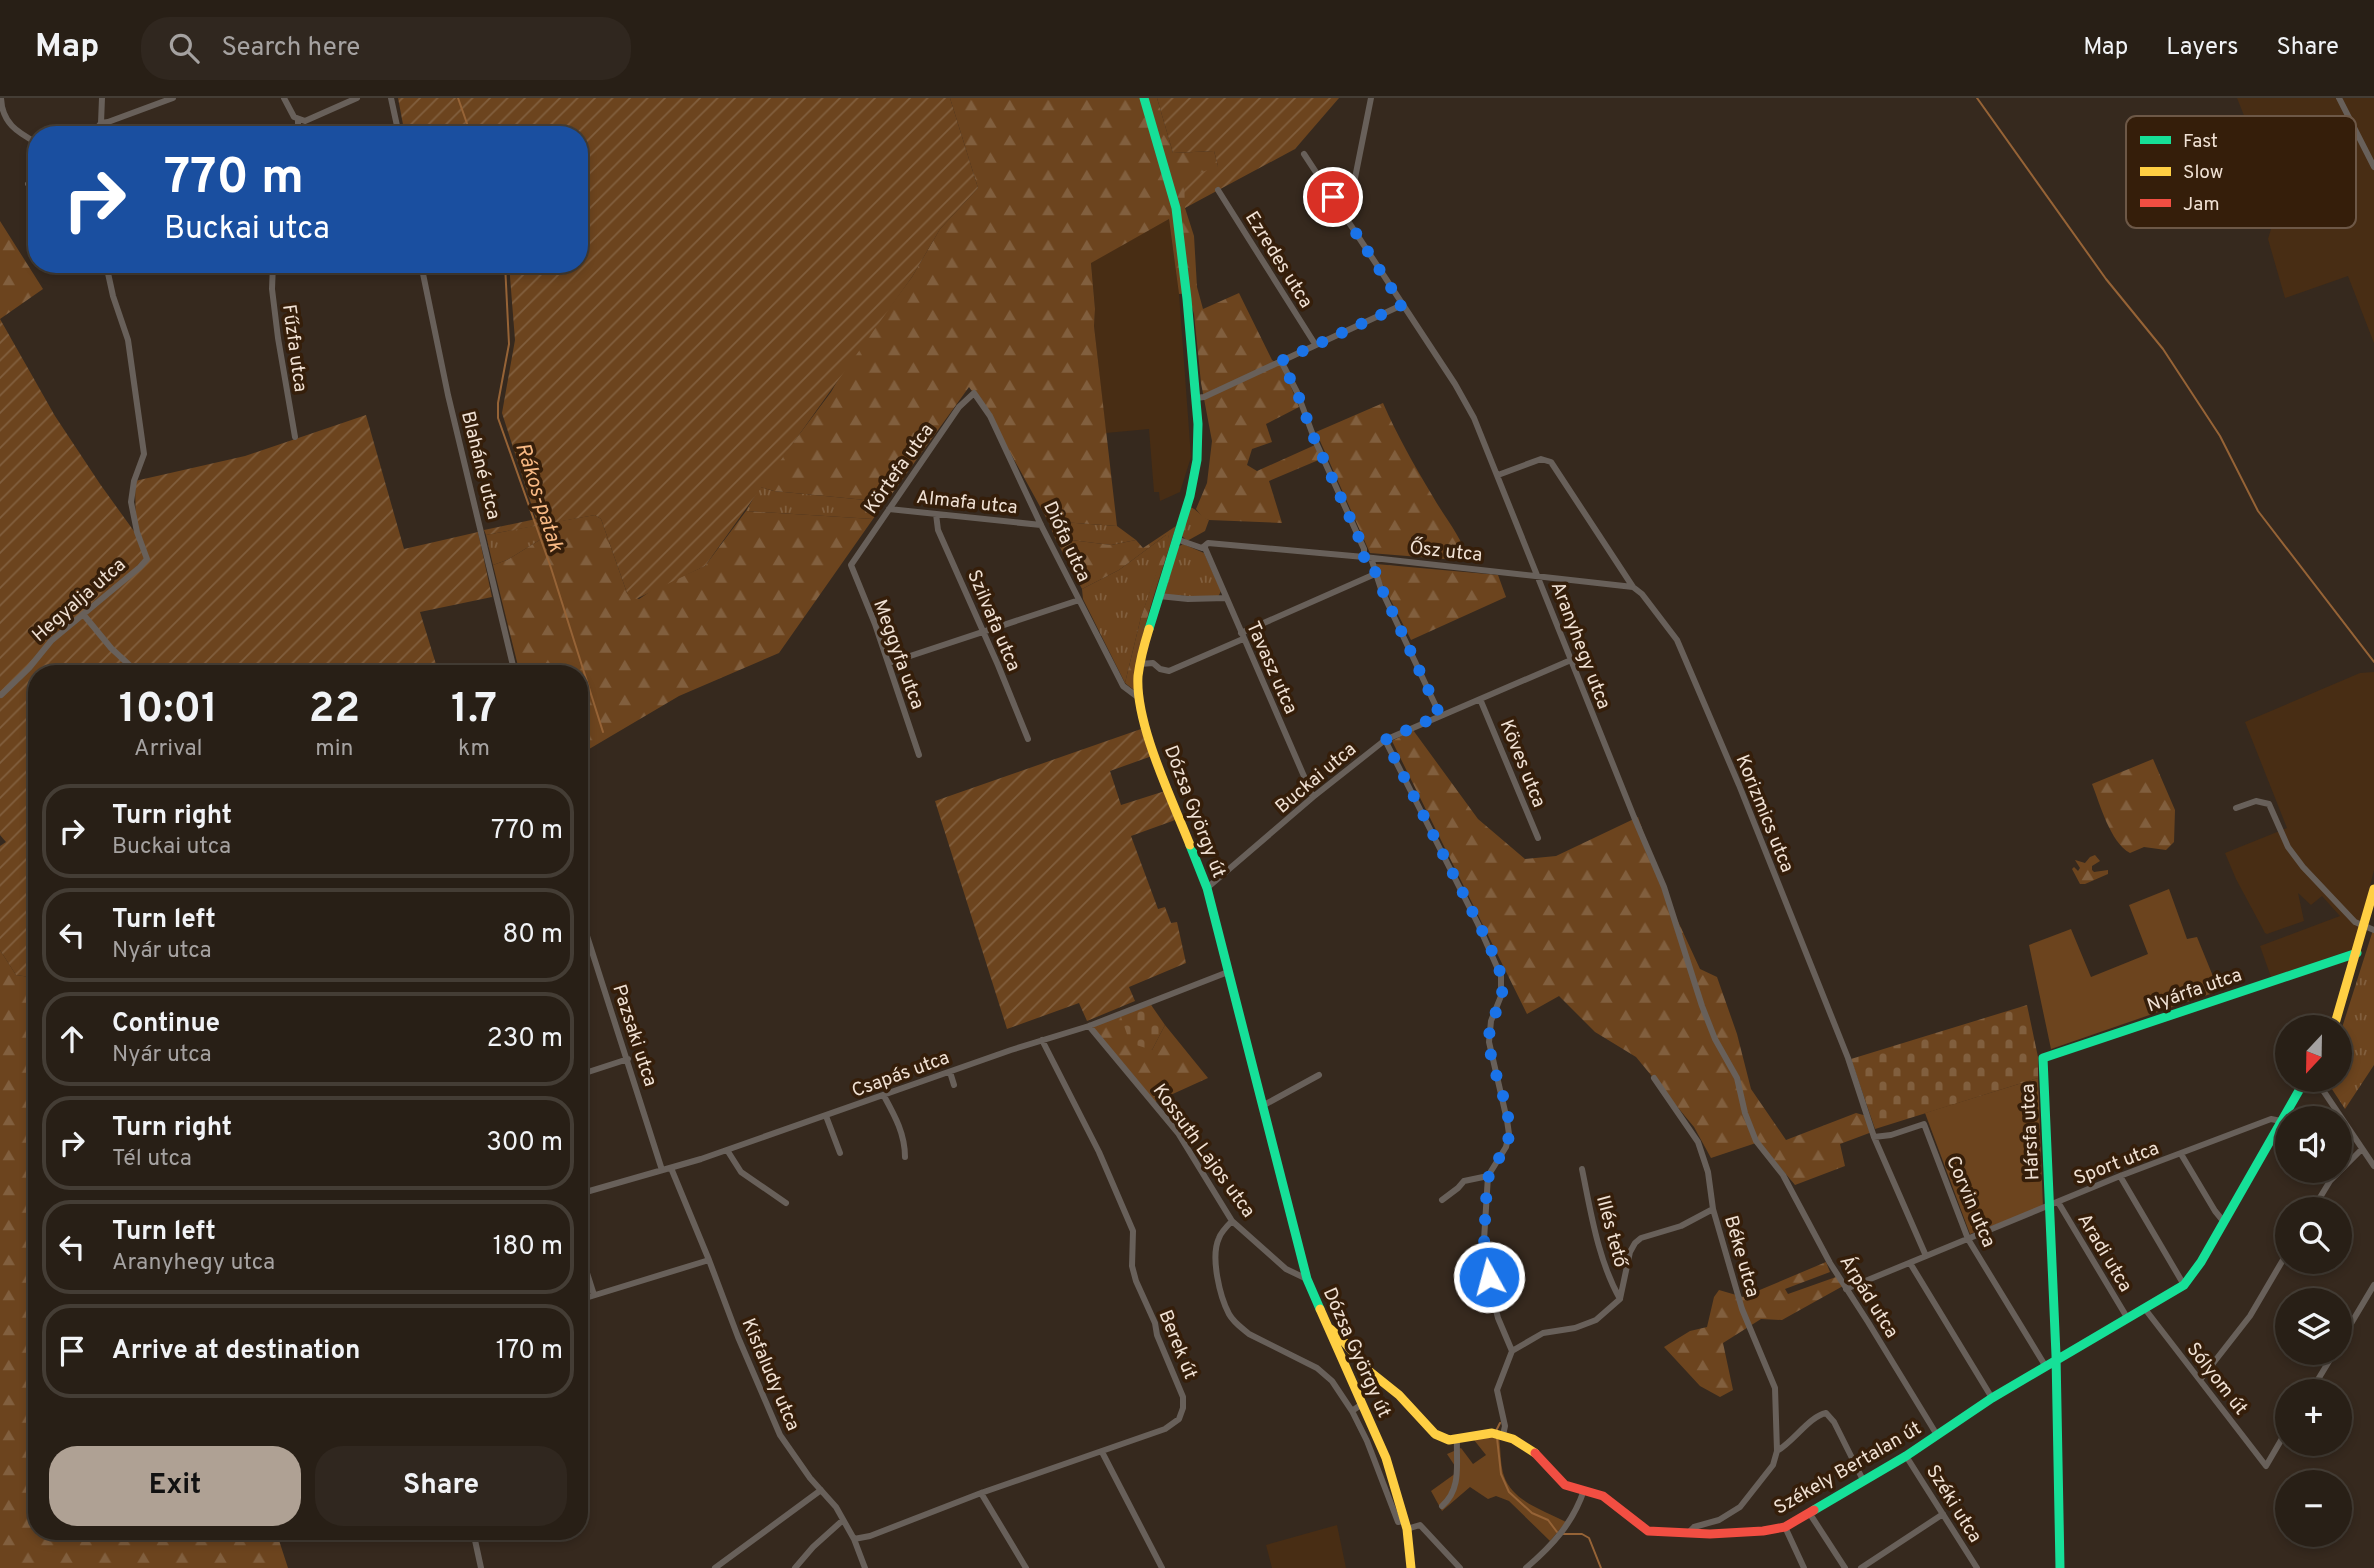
<!DOCTYPE html>
<meta charset="utf-8">
<style>
:root{--surface:#281f16;--page:#30271f;--text:#f1f3f6;--muted:#a5a2a1;--line:#443d35;--accent:#afa194}
body{margin:0;font-family:Overpass,sans-serif;background:var(--page);color:var(--text);height:100vh;display:flex;flex-direction:column;font-size:26px;white-space:nowrap}
*{box-sizing:border-box;margin:0}
p{font-size:23px;color:var(--muted)}
.icon{flex:none;width:38px;height:38px;fill:none;stroke:currentColor;stroke-width:2;stroke-linecap:round;stroke-linejoin:round}
.map{position:relative;flex:1;overflow:hidden}
.side{position:absolute;left:28px;top:567px;width:560px;height:875px;display:flex;flex-direction:column;background:var(--surface);border-radius:28px;box-shadow:0 4px 10px #0003,0 0 0 2px var(--line)}
.side>*{flex:none}
.hud{position:absolute;left:28px;top:28px;width:560px;height:147px;border-radius:28px;box-shadow:0 4px 10px #0003,0 0 0 2px var(--line);background:#1a4fa0;color:#fff;overflow:hidden}
.needle{width:46px;rotate:202deg}
.buttons{position:absolute;left:2275px;top:917px;display:grid;gap:14px}
.buttons a{display:grid;place-items:center;width:77px;height:77px;border-radius:50%;background:var(--surface);box-shadow:0 4px 10px #0003,0 0 0 2px var(--line);font-size:35px}
.pin{position:absolute;display:grid;place-items:center;width:60px;height:60px;color:#fff;margin:-30px;border:4px solid #fff;border-radius:50%;box-shadow:0 2px 7px #0007}
.me{position:absolute;width:77px;margin:-38px;rotate:353deg;stroke-linejoin:round;filter:drop-shadow(0 0 5px #0008)}
.turn{display:flex;align-items:center;gap:24px;height:147px;padding:0 21px;font-size:32px}
.turn .icon{width:91px;height:91px;stroke-width:2.5}
.turn b{display:block;font-size:49px;line-height:60px}
.eta{display:flex;justify-content:space-evenly;align-items:center;height:119px;text-align:center}
.eta b{font-size:42px;font-weight:700;line-height:49px}
.cta{display:flex;gap:14px;margin-top:auto;padding:14px 21px}
.cta a{flex:1;height:80px;border-radius:28px;background:var(--accent);color:#111;font-size:28px;font-weight:700;line-height:80px;text-align:center}
.cta a+a{background:var(--page);color:var(--text)}
ul{padding:0;list-style:none}
li{display:flex;align-items:center;gap:21px;height:94px;margin:0 14px 10px;padding:0 7px;border:4px solid var(--line);border-radius:28px}
li div{flex:1}
li b{display:block;font-size:26px}
li em{font-style:normal}
header{display:flex;align-items:center;gap:42px;box-sizing:border-box;height:98px;padding:0 35px;background:var(--surface);border-bottom:2px solid var(--line)}
header strong{font-size:33px}
nav{display:flex;gap:38px;margin-inline-start:auto;font-size:24px}
.search{width:490px;height:63px;background:var(--page);display:flex;align-items:center;gap:18px;box-sizing:border-box;padding:0 24px;border-radius:28px;color:var(--muted);font-size:26px}
.map>svg:first-child{display:block}
</style>
<header>
<strong>Map</strong>
<div class="search"><svg class="icon" aria-label="search" viewBox="0 0 24 24"><circle cx="10" cy="10" r="6"/><path d="M15 15l6 6"/></svg>Search here</div>
<nav><a>Map</a><a>Layers</a><a>Share</a></nav>
</header>
<div class="map">
<svg width="2374" height="1470" viewBox="0 0 2374 1470">
<defs>
<pattern id="grass-tufts" width="24" height="20" patternUnits="userSpaceOnUse" patternTransform="scale(1.75)"><rect width="24" height="20" fill="#6c441e"/><path d="M3 7l-1-3M5 7V3M7 7l1-3M15 17l-1-3M17 17v-4M19 17l1-3" fill="none" stroke="#815f3e"/></pattern>
<pattern id="forest-firs" width="22" height="20" patternUnits="userSpaceOnUse" patternTransform="scale(1.75)"><rect width="22" height="20" fill="#6c441e"/><path d="M5 1l3.5 6h-7zM16 11l3.5 6h-7z" fill="#815f3e"/></pattern>
<pattern id="cemetery-stones" width="16" height="16" patternUnits="userSpaceOnUse" patternTransform="scale(1.75)"><rect width="16" height="16" fill="#6c441e"/><path d="M2 7V4a2 2 0 0 1 4 0v3zM10 15v-3a2 2 0 0 1 4 0v3z" fill="#815f3e"/></pattern>
<pattern id="garden-furrows" width="10" height="10" patternUnits="userSpaceOnUse" patternTransform="scale(1.75)"><rect width="10" height="10" fill="#6c441e"/><path d="M-1 1l2-2M0 10L10 0M9 11l2-2" fill="none" stroke="#815f3e"/></pattern>
</defs>
<rect width="100%" height="100%" fill="#36291e"/>
<!-- built -->
<path fill="#482d14" d="M2237 0H2374V245L2348 178 2285 200 2268 141 2279 105Z
M1169 121 1179 196 1191 359 1180 394 1160 403 1159 394H1154L1149 331 1106 335 1094 228 1095 211 1091 164Z
M2374 574V772L2354 851 2271 879 2260 848 2340 818 2322 798 2311 807 2298 795 2304 823 2267 836 2265 835 2236 781 2225 755 2287 730 2245 624 2360 575Z
M1337 1427 1346 1470H1272L1266 1447Z"/>
<!-- grass -->
<path fill="url(#grass-tufts)" d="M760 389 774 393 886 404 873 421 746 413Z
M1190 409C1198 412 1201 419 1209 422L1205 433 1187 443 1182 438Z
M1048 423 1117 428 1136 442 1111 447 1055 440Z
M555 424 551 435 507 462 493 467 486 437Z
M1166 437H1169L1167 446 1141 519 1125 585 1083 501 1082 491 1119 472Z
M1183 446 1204 455 1221 493 1218 499 1164 497 1178 449Z
M2374 829V967L2345 1011 2326 982H2340V936Z"/>
<!-- forest -->
<path fill="url(#forest-firs)" d="M950 0H1157L1173 55 1214 53 1218 68 1185 110 1194 138 1197 189 1203 211 1239 195 1272 262 1283 269 1299 309 1266 326 1272 344 1252 351 1247 367 1257 373 1315 347 1321 361 1269 383 1282 425 1209 422 1203 420 1196 411 1207 385 1212 343 1201 285 1194 216 1188 195 1179 196 1169 121 1091 165 1095 211 1094 228 1117 428 1048 423 990 318 969 289 886 404 774 393 760 389 831 294 846 268 912 179 940 131 978 90Z
M0 123 43 191 0 221Z
M1383 305C1397 337 1414 367 1432 397 1445 420 1461 438 1469 463L1370 455 1316 334Z
M746 413 873 421 779 555 679 598 579 657V576H520L493 467 507 462 551 435 555 424 595 417 601 421 627 495 639 501 654 491 705 468Z
M1176 428C1160 481 1138 536 1134 592L1125 585 1141 519 1169 437H1166L1119 472 1082 491 1055 440 1111 447 1136 442 1143 450Z
M1376 466 1498 477 1506 499 1411 542 1381 483Z
M1413 632 1478 721 1525 761 1556 758 1638 719 1664 793 1700 871 1717 879 1737 936 1751 991 1786 1042 1856 1015 1867 1018 1872 1034 1840 1046 1845 1068 1795 1087 1759 1044 1711 1060 1694 1029 1636 959 1595 934 1559 898 1527 916 1392 643Z
M2153 661 2175 712 2174 744 2166 752 2144 749 2130 755C2110 744 2100 706 2092 686Z
M2095 757 2100 763 2092 768V772L2094 774 2108 772V776L2085 786H2080L2072 771 2074 769 2078 773 2080 770 2075 762 2085 765 2090 759Z
M0 852 16 877 37 880V1433H276L288 1470H0Z
M1120 916 1152 952 1165 927 1208 980 1155 1004 1092 929Z
M1826 1164 1830 1174 1785 1191 1788 1196 1836 1179 1843 1188 1782 1222 1761 1221 1723 1245 1733 1292 1720 1299 1700 1288 1664 1249 1690 1233 1707 1229 1714 1199 1719 1192 1743 1199Z"/>
<!-- cemetery -->
<path fill="url(#cemetery-stones)" d="M1149 904 1165 927 1152 952 1130 945 1120 916Z
M2027 907 2038 959V980L1875 1031 1851 961Z"/>
<!-- park -->
<path fill="#6c441e" d="M2169 791 2187 841 2197 839 2219 893 2051 951 2029 847 2071 831 2091 879 2148 856 2129 807Z
M2038 980 2043 1109 1970 1136 1925 1015Z
M1483 1339H1499C1501 1352 1500 1367 1504 1378 1513 1404 1544 1412 1566 1424L1550 1443 1509 1403 1496 1398 1488 1401 1470 1389 1442 1413 1431 1393 1456 1375 1457 1371 1447 1356 1461 1350 1473 1366 1486 1357 1474 1342Z"/>
<!-- garden -->
<path fill="url(#garden-furrows)" d="M398 0H950L978 90 940 131 912 179 705 468 636 501 627 495 601 421 595 417 486 437 484 432 536 421 502 315 515 242 509 166H579V37H475L472 26 435 37H405Z
M1157 0H1339L1295 51 1185 110 1184 81 1218 68 1214 53 1173 55Z
M0 221 55 318 100 386 136 436 135 383 245 358 366 317 404 451 478 434 492 499 420 514 439 576H37V880L16 877 0 852V748L6 744 0 737Z
M1141 631 1152 658 1110 673 1121 707 1165 693 1178 721 1131 738 1158 811 1165 809 1171 825 1177 824 1186 865 1129 889 1135 903 1087 923 1079 905 1007 931 935 703Z"/>
<g fill="none" stroke-linecap="round" stroke-linejoin="round">
<!-- stream -->
<path stroke="#966336" stroke-width="2" d="M458 0 471 37
M1977 0 2106 181 2163 251 2220 338 2258 413 2374 564
M505 166 509 246 498 305V320L551 470 603 634
M1496 1333 1500 1325
M1497 1340 1501 1376 1509 1394 1532 1415 1548 1422 1557 1434
M1563 1436H1582L1589 1440 1601 1470"/>
<!-- street -->
<path stroke="#68605a" stroke-width="6" d="M1 0C2 25 17 34 37 45
M284 0 294 19 305 23 357 0
M391 0 399 37
M2339 0 2374 69
M101 25 108 24 173 0
M92 37 101 25 102 0
M298 37V22
M1304 56 1455 286 1474 320 1634 719 1664 789 1702 908 1715 941 1737 980 1745 1015 1756 1043 1783 1077 1830 1165 1868 1224 1937 1337
M37 82 28 86 37 98
M1218 92 1315 246
M1344 116 1355 80 1371 0
M85 166 86 168
M273 166 272 191 278 240 295 339
M421 166 448 297 515 576
M1281 263 1297 294 1314 340 1364 451V459
M1196 300 1204 299 1402 207
M1498 377 1541 361 1551 364 1633 489 1642 496 1677 542 1739 687 1848 960 1874 1039 1926 1158
M889 411 1041 427
M936 416 938 432 998 567 1028 641
M1176 441 1202 450 1208 445 1364 459 1633 489
M1205 450 1313 699
M1371 460 1381 491 1440 617
M1159 498 1188 501 1226 500
M83 516 111 550 139 576
M1241 535 1375 476
M889 565 1079 502
M1140 566 1153 565 1160 571 1169 573 1243 541
M1 597 29 570 51 543 140 469 147 461 137 434 131 404 134 383 144 356 128 242 113 198 106 166
M1480 601 1538 740
M1385 642 1478 826 1501 878V898L1491 923 1489 944 1507 1022 1509 1036 1506 1049 1488 1078 1484 1142 1491 1193 1498 1220 1512 1253 1497 1292 1505 1328 1503 1337
M919 657 875 526 851 467 959 309 974 295 990 318 1041 427 1123 588 1139 600
M2236 710 2256 703 2269 706 2288 749 2303 769 2355 824 2374 832
M1207 790 1313 699 1385 642 1571 562
M579 813 662 1072
M1089 928 1178 1035 1232 1123 1286 1171 1307 1181
M950 974 954 987
M579 977 628 961
M1654 980 1698 1044 1708 1074 1713 1111 1742 1211 1775 1290 1777 1353 1773 1367 1740 1409 1719 1422 1694 1429 1688 1435
M2316 982 2374 1068
M884 998C895 1018 905 1036 905 1059
M1264 1007 1319 977
M826 1018 840 1055
M1874 1039 1891 1037 1924 1026 1968 1141 2046 1269
M727 1052 741 1074 786 1105
M2181 1056 2215 1113 2224 1124
M671 1070 709 1162 738 1239 780 1337 810 1380 836 1409 854 1441 865 1470
M1582 1071C1591 1115 1598 1162 1620 1201
M2120 1078 2184 1187
M579 1096 701 1061 1011 952 1089 928 1228 874
M1442 1102 1458 1090 1464 1083 1488 1078
M2058 1104 2128 1221
M2313 1111 2330 1083 2362 1051
M1232 1123C1227 1128 1221 1134 1219 1140 1210 1159 1220 1199 1229 1216 1234 1225 1242 1230 1249 1236L1317 1270 1332 1283 1352 1313 1362 1306
M579 1150 594 1197
M1910 1165 1992 1300
M1846 1191 2120 1078 2271 1021 2281 1023
M579 1202 709 1162
M2145 1211 2266 1368 2287 1332
M2340 1244 2374 1187
M1512 1253 1543 1235 1575 1230 1596 1222 1620 1201 1630 1154 1635 1145 1641 1140 1681 1128 1713 1111
M2200 1282 2250 1218 2287 1155
M2311 1293 2334 1255
M1352 1313 1367 1343 1398 1424 1405 1422
M1777 1353C1793 1344 1810 1318 1826 1315L1834 1324 1863 1382
M1102 1354 1162 1470
M1906 1358 1977 1470
M981 1395 1026 1470
M1442 1408C1462 1391 1456 1365 1457 1342
M1810 1416 1845 1470
M1785 1429 1804 1470
M1407 1431 1420 1427 1460 1470
M473 1433 481 1470
M854 1441 870 1438 981 1395 1165 1331 1179 1321 1183 1310V1299L1157 1237 1155 1225 1136 1183 1132 1168 1133 1133 1099 1054 1042 942
M715 1470 821 1392
M795 1470 813 1449 843 1422
M1526 1470C1552 1448 1573 1425 1584 1392
M1861 1470 1943 1416"/>
<!-- fast -->
<path stroke="#16e098" stroke-width="9" d="M1144 0 1176 110 1187 201 1198 326 1197 362 1190 398 1149 531
M1190 747 1207 790 1307 1181 1320 1211
M1814 1412 1906 1358 1992 1300 2184 1187 2201 1164 2305 982
M2060 1470 2056 1257 2043 960 2357 855"/>
<!-- slow -->
<path stroke="#ffcf43" stroke-width="9" d="M1149 531C1144 547 1140 562 1138 578 1135 626 1172 701 1190 747
M2334 929 2374 791
M1320 1211 1386 1360 1407 1431 1411 1470
M1329 1230 1340 1239 1369 1273 1399 1297 1435 1336 1449 1342 1492 1335 1513 1341 1535 1355"/>
<!-- jam -->
<path stroke="#f24e42" stroke-width="9" d="M1535 1355 1565 1387 1603 1398 1648 1433 1710 1436 1763 1433 1785 1429 1814 1412"/>
</g>
<g fill="none" stroke-linecap="round" stroke-linejoin="round">
<!-- route -->
<path stroke="#1a73e8" stroke-width="12" stroke-dasharray="0 21.6" d="M1333 99 1402 207 1281 263 1297 294 1314 340 1364 451V459L1371 460 1378 483 1440 617 1385 642C1412 694 1438 747 1465 799 1475 820 1498 860 1502 882 1506 903 1488 921 1489 943 1491 975 1511 1005 1509 1037 1507 1055 1490 1067 1487 1085L1484 1142 1489 1179"/>
</g>
<g text-anchor="middle" stroke-width="7" stroke-linejoin="round" paint-order="stroke">
<!-- street labels -->
<g font-size="19" fill="#f0e1d4" stroke="#351e0a">
<text transform="translate(1280 161) rotate(58)" y="7">Ezredes utca</text>
<text transform="translate(296 250) rotate(82)" y="7">Fűzfa utca</text>
<text transform="translate(482 367) rotate(76)" y="7">Blaháné utca</text>
<text transform="translate(898 370) rotate(-55)" y="7">Körtefa utca</text>
<text transform="translate(967 403) rotate(6)" y="7">Almafa utca</text>
<text transform="translate(1068 443) rotate(65)" y="7">Diófa utca</text>
<text transform="translate(1446 452) rotate(6)" y="7">Ősz utca</text>
<text transform="translate(78 501) rotate(-41)" y="7">Hegyalja utca</text>
<text transform="translate(995 522) rotate(67)" y="7">Szilvafa utca</text>
<text transform="translate(1582 547) rotate(69)" y="7">Aranyhegy utca</text>
<text transform="translate(900 556) rotate(70)" y="7">Meggyfa utca</text>
<text transform="translate(1273 569) rotate(66)" y="7">Tavasz utca</text>
<text transform="translate(1524 665) rotate(68)" y="7">Köves utca</text>
<text transform="translate(1315 679) rotate(-40)" y="7">Buckai utca</text>
<text transform="translate(1196 713) rotate(69)" y="7">Dózsa György út</text>
<text transform="translate(1766 715) rotate(68)" y="7">Korizmics utca</text>
<text transform="translate(2194 891) rotate(-19)" y="7">Nyárfa utca</text>
<text transform="translate(636 937) rotate(72)" y="7">Pazsaki utca</text>
<text transform="translate(900 975) rotate(-20)" y="7">Csapás utca</text>
<text transform="translate(2029 1034) rotate(-93)" y="7">Hársfa utca</text>
<text transform="translate(1205 1052) rotate(54)" y="7">Kossuth Lajos utca</text>
<text transform="translate(2116 1064) rotate(-21)" y="7">Sport utca</text>
<text transform="translate(1972 1103) rotate(67)" y="7">Corvin utca</text>
<text transform="translate(1613 1133) rotate(75)" y="7">Illés tető</text>
<text transform="translate(2106 1154) rotate(59)" y="7">Aradi utca</text>
<text transform="translate(1743 1158) rotate(74)" y="7">Béke utca</text>
<text transform="translate(1870 1198) rotate(58)" y="7">Árpád utca</text>
<text transform="translate(1179 1246) rotate(68)" y="7">Berek út</text>
<text transform="translate(1358 1254) rotate(66)" y="7">Dózsa György út</text>
<text transform="translate(772 1276) rotate(67)" y="7">Kisfaludy utca</text>
<text transform="translate(2218 1280) rotate(52)" y="7">Sólyom út</text>
<text transform="translate(1847 1369) rotate(-30)" y="7">Székely Bertalan út</text>
<text transform="translate(1955 1405) rotate(58)" y="7">Széki utca</text>
</g>
<!-- water labels -->
<g font-size="21" font-style="italic" fill="#f7b883" stroke="#351e0a">
<text transform="translate(540 399) rotate(72)" y="7">Rákos-patak</text>
</g>
</g>
<!-- legend -->
<rect x="2126" y="18" width="230" height="112" rx="10" fill="#351e0a" stroke="#6d5847" stroke-width="2"/>
<rect x="2140" y="38" width="31" height="8" fill="#16e098"/>
<rect x="2140" y="69" width="31" height="9" fill="#ffcf43"/>
<rect x="2140" y="101" width="31" height="8" fill="#f24e42"/>
<g font-size="19" fill="#f0e1d4">
<text x="2183" y="49">Fast</text>
<text x="2183" y="80">Slow</text>
<text x="2183" y="112">Jam</text>
</g>
</svg>
<div class="buttons">
<a><svg class="needle" viewBox="-14 -14 28 28"><path d="M0-13l5 13h-10z" fill="#e53935"/><path d="M0 13l5-13h-10z" fill="#a5a2a1"/></svg></a>
<a><svg class="icon" aria-label="sound" viewBox="0 0 24 24"><path d="M4 9h4l5-4v14l-5-4H4zM17 9q2 3 0 6"/></svg></a>
<a><svg class="icon" aria-label="search" viewBox="0 0 24 24"><circle cx="10" cy="10" r="6"/><path d="M15 15l6 6"/></svg></a>
<a><svg class="icon" aria-label="layers" viewBox="0 0 24 24"><path d="M12 4l9 5-9 5-9-5zM3 14l9 5 9-5"/></svg></a>
<a>+</a>
<a>−</a>
</div>
<div class="pin" style="left:1333px;top:99px;background:#d93025"><svg class="icon" aria-label="arrive" viewBox="0 0 24 24"><path d="M6 21V4h12l-3 4 3 4H6"/></svg></div>
<svg class="me" style="left:1489px;top:1179px" viewBox="-20 -20 40 40"><circle r="17" fill="#1a73e8" stroke="#fff" stroke-width="3"/><path d="M0-11L8 9 0 5-8 9z" fill="#fff"/></svg>
<div class="hud">
<div class="turn"><svg class="icon" aria-label="right" viewBox="0 0 24 24"><path d="M7 20v-9h11M14 6l5 5-5 5"/></svg><div><b>770 m</b>Buckai utca</div></div>
</div>
<section class="side">
<div class="eta">
<div><b>10:01</b><p>Arrival</p></div>
<div><b>22</b><p>min</p></div>
<div><b>1.7</b><p>km</p></div>
</div>
<ul>
<li><svg class="icon" aria-label="right" viewBox="0 0 24 24"><path d="M7 20v-9h11M14 6l5 5-5 5"/></svg><div><b>Turn right</b><p>Buckai utca</p></div><em>770 m</em></li>
<li><svg class="icon" aria-label="left" viewBox="0 0 24 24"><path d="M17 20v-9H6M10 6l-5 5 5 5"/></svg><div><b>Turn left</b><p>Nyár utca</p></div><em>80 m</em></li>
<li><svg class="icon" aria-label="ahead" viewBox="0 0 24 24"><path d="M12 20V5M6 11l6-6 6 6"/></svg><div><b>Continue</b><p>Nyár utca</p></div><em>230 m</em></li>
<li><svg class="icon" aria-label="right" viewBox="0 0 24 24"><path d="M7 20v-9h11M14 6l5 5-5 5"/></svg><div><b>Turn right</b><p>Tél utca</p></div><em>300 m</em></li>
<li><svg class="icon" aria-label="left" viewBox="0 0 24 24"><path d="M17 20v-9H6M10 6l-5 5 5 5"/></svg><div><b>Turn left</b><p>Aranyhegy utca</p></div><em>180 m</em></li>
<li><svg class="icon" aria-label="arrive" viewBox="0 0 24 24"><path d="M6 21V4h12l-3 4 3 4H6"/></svg><div><b>Arrive at destination</b></div><em>170 m</em></li>
</ul>
<div class="cta"><a>Exit</a><a>Share</a></div>
</section>
</div>
